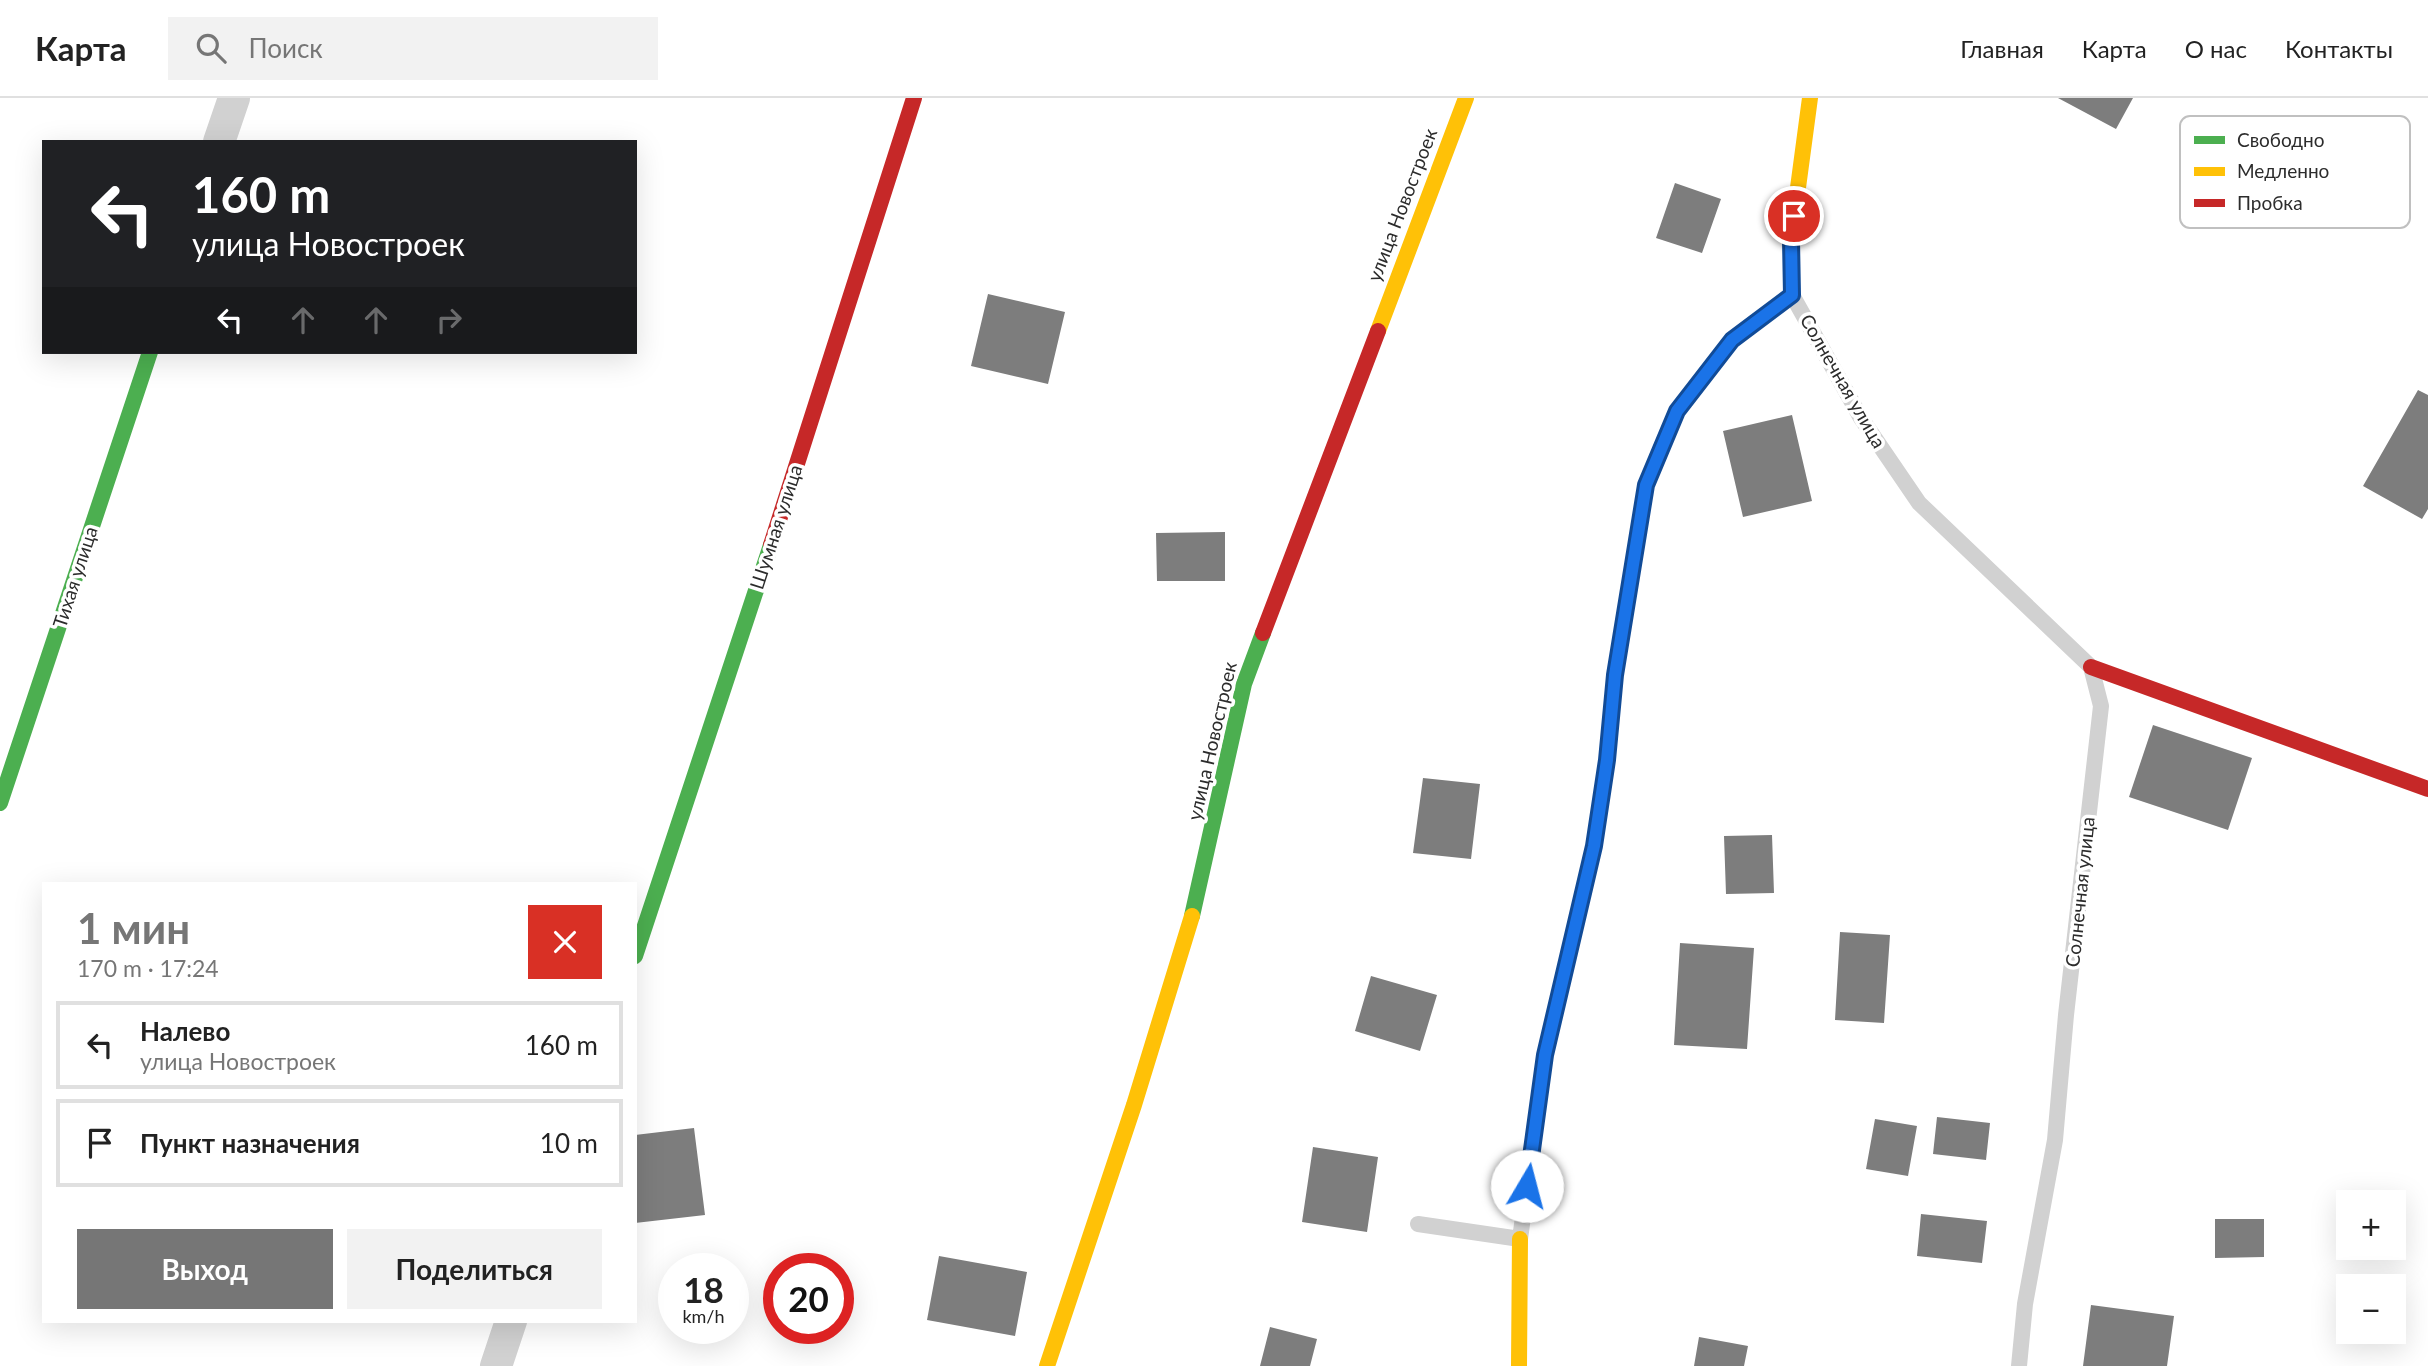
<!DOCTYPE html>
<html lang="ru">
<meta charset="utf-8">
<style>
:root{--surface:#fff;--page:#f2f2f2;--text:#222;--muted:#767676;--line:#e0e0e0;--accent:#767676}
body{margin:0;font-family:Lato,sans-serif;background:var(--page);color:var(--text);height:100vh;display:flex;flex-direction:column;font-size:26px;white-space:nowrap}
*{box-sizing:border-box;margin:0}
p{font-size:23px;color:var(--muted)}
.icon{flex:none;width:38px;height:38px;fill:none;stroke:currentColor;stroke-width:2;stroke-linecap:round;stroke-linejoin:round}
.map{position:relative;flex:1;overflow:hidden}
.drawer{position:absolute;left:42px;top:784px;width:595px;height:441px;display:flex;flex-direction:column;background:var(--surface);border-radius:0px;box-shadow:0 7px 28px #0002}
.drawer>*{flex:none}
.hud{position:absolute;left:42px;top:42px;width:595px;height:214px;border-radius:0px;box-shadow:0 7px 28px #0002;background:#202124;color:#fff;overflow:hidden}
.tools{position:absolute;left:2336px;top:1092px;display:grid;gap:14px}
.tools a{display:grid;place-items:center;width:70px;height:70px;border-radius:0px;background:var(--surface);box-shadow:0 7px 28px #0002;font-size:35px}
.speed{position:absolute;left:658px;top:1155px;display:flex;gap:14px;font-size:35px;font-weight:700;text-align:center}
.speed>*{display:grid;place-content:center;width:91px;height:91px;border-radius:50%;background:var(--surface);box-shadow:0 7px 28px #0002;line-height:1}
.speed small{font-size:18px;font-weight:400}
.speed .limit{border:10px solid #d22;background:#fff;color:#111}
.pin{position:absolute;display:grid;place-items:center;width:60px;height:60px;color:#fff;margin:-30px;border:4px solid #fff;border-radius:50%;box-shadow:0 2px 7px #0007}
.me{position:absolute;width:77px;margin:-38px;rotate:8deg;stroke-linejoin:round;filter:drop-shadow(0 0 5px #0008)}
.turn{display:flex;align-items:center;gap:24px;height:147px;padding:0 35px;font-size:32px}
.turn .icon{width:91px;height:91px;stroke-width:2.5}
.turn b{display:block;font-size:49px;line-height:60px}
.lanes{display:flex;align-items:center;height:66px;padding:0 35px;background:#0003;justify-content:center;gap:35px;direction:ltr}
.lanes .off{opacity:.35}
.round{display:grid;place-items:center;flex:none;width:74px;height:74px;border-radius:0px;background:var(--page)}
.head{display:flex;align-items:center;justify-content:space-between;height:119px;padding:0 35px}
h1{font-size:42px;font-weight:700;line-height:52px;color:var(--accent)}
.cta{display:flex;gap:14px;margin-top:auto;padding:14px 35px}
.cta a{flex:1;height:80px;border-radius:0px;background:var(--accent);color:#fff;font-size:28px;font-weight:700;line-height:80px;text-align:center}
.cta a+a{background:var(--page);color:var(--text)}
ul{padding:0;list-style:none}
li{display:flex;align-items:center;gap:21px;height:88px;margin:0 14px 10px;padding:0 21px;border:4px solid var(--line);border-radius:0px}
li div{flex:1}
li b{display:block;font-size:26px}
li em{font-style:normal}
header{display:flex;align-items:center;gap:42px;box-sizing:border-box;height:98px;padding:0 35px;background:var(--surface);border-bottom:2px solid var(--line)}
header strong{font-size:33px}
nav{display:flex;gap:38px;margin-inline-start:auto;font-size:24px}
.search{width:490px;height:63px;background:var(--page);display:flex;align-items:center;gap:18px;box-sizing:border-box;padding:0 24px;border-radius:0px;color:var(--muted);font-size:26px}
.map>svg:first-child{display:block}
</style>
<header>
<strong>Карта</strong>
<div class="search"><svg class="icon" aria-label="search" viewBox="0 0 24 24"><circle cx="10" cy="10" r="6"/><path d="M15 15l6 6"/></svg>Поиск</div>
<nav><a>Главная</a><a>Карта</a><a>О нас</a><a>Контакты</a></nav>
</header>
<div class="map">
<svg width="2428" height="1268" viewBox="0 0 2428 1268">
<rect width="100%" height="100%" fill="#fff"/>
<!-- building -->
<path fill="#7d7d7d" d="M2058 0H2133L2116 31Z
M1675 85 1721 101 1702 155 1656 140Z
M988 196 1065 214 1048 286 971 268Z
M2418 292 2428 297V411L2422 421 2363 388Z
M1792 317 1812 403 1743 419 1723 333Z
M1225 434V483H1157L1156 435Z
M2153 627 2252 660 2228 732 2129 699Z
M1423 680 1480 686 1471 761 1413 755Z
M1772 737 1774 795 1726 796 1724 738Z
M1840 834 1890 837 1884 925 1835 922Z
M1680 845 1754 850 1747 951 1674 947Z
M1371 878 1437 897 1420 953 1355 933Z
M1937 1019 1990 1025 1986 1062 1933 1056Z
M1875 1021 1917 1028 1908 1078 1866 1071Z
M694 1030 705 1117 635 1125V1037Z
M1313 1049 1378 1059 1367 1134 1302 1124Z
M1921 1116 1987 1123 1982 1165 1917 1158Z
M2215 1121H2264V1159L2215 1160Z
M939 1158 1027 1174 1015 1238 927 1222Z
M2091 1207 2174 1218 2167 1268H2083Z
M1270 1229 1317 1241 1310 1268H1260Z
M1699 1239 1748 1248 1744 1268H1694Z"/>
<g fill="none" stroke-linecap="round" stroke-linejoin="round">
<!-- lane -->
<path stroke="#d1d1d1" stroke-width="16" d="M1418 1126 1520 1141 1545 957 1594 748 1607 662 1615 577 1646 387 1677 313 1732 242 1792 197 1861 320 1919 405 2091 569 2101 608 2066 917 2055 1042 2025 1206 2019 1268"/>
<!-- street -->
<path stroke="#d1d1d1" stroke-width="32" d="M219 44 234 0
M496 1268 511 1223"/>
<!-- fast -->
<path stroke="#4caf50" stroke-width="16" d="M0 705 150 254
M1192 818 1244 586 1263 535
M635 858 771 447"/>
<!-- slow -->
<path stroke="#ffc107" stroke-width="16" d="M1792 197 1791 142 1810 0
M1378 233 1466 0
M1047 1268 1134 1007 1192 818
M1519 1268 1520 1141"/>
<!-- jam -->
<path stroke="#c62828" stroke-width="16" d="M771 447 914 0
M1263 535 1378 233
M2091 569 2428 691"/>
</g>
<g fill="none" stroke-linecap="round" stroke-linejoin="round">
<!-- route casing -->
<g stroke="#114b97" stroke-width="18">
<path id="route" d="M1527 1088 1545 957 1594 748 1607 662 1615 577 1646 387 1677 313 1732 242 1792 197 1791 142 1794 118"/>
</g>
<!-- route -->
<use href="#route" stroke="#1a73e8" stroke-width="12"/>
</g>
<g text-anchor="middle" stroke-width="7" stroke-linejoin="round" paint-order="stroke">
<!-- street labels -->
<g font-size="19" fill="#2c2c2c" stroke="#fff">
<text transform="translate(1402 107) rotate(-69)" y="7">улица Новостроек</text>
<text transform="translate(1843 283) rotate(60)" y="7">Солнечная улица</text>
<text transform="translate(776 429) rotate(-72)" y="7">Шумная улица</text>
<text transform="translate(75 479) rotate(-72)" y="7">Тихая улица</text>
<text transform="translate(1212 643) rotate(-77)" y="7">улица Новостроек</text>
<text transform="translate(2080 794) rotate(-84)" y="7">Солнечная улица</text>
</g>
</g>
<!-- legend -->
<rect x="2180" y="18" width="230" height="112" rx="10" fill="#fff" stroke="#c0c0c0" stroke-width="2"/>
<rect x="2194" y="38" width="31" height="8" fill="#4caf50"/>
<rect x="2194" y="69" width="31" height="9" fill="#ffc107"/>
<rect x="2194" y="101" width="31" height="8" fill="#c62828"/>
<g font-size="19" fill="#2c2c2c">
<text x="2237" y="49">Свободно</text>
<text x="2237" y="80">Медленно</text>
<text x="2237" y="112">Пробка</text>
</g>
</svg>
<div class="tools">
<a>+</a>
<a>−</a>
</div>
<div class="speed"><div>18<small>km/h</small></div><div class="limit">20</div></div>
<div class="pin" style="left:1794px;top:118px;background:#d93025"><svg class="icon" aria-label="arrive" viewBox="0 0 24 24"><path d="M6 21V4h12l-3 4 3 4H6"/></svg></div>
<svg class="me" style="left:1527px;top:1088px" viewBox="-20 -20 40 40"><circle r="19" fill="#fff"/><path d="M0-13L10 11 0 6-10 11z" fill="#1a73e8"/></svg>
<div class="hud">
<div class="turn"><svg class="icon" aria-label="left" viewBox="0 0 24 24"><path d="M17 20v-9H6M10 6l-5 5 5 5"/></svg><div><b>160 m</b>улица Новостроек</div></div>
<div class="lanes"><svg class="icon" aria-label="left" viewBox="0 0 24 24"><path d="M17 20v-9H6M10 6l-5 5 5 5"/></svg><svg class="icon off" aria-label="ahead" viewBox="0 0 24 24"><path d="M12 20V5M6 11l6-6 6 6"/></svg><svg class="icon off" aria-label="ahead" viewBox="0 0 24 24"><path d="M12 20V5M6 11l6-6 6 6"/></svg><svg class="icon off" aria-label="right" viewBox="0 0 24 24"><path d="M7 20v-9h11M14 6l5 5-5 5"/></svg></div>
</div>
<section class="drawer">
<div class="head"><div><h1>1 мин</h1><p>170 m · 17:24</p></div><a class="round" style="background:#d93025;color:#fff"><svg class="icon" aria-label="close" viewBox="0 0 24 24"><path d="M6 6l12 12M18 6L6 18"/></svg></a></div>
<ul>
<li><svg class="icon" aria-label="left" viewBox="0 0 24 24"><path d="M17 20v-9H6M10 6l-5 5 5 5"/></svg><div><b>Налево</b><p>улица Новостроек</p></div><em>160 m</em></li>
<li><svg class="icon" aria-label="arrive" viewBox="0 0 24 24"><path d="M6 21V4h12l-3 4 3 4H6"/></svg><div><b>Пункт назначения</b></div><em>10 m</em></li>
</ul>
<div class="cta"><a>Выход</a><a>Поделиться</a></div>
</section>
</div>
